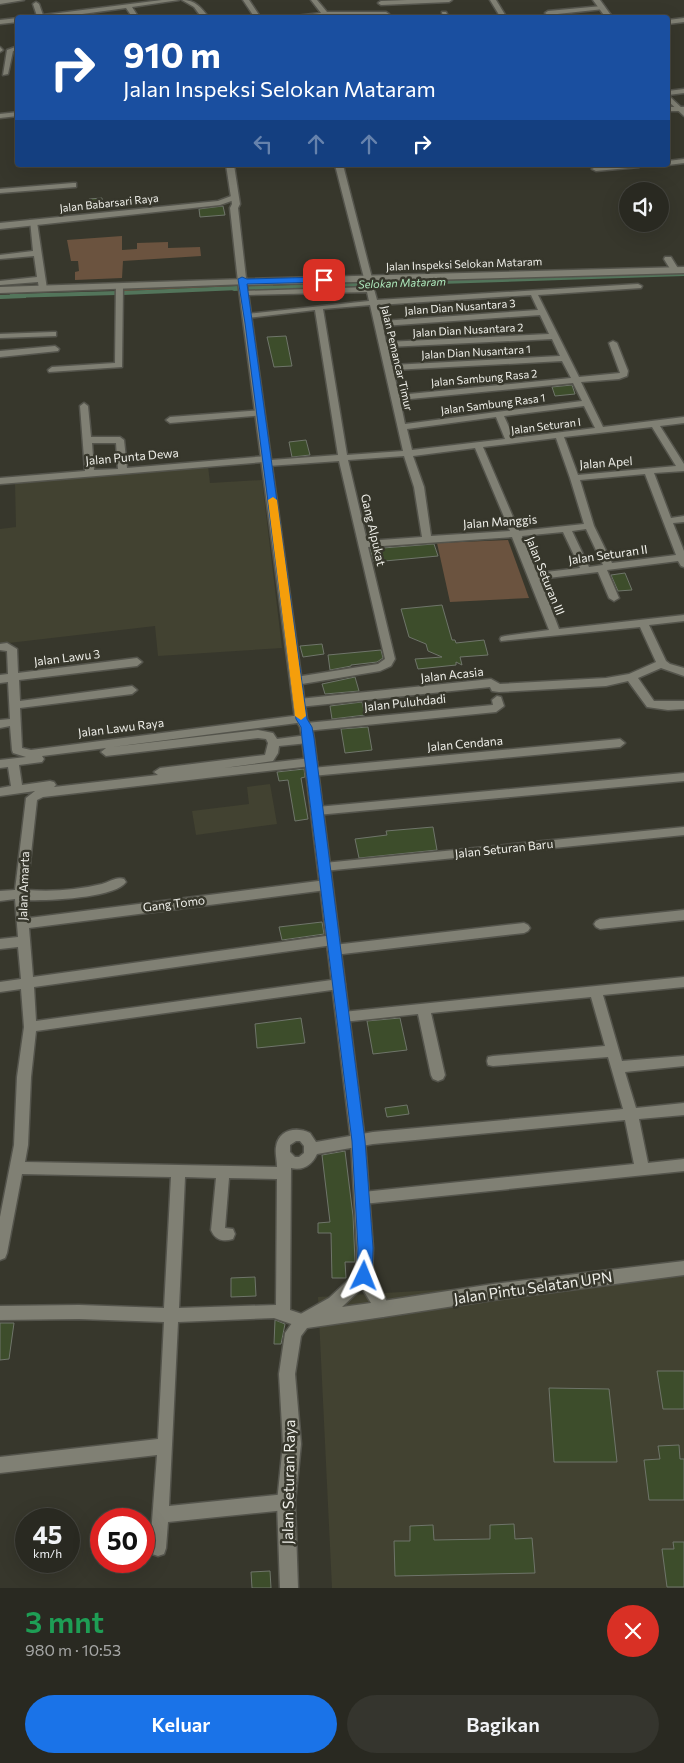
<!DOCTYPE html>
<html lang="id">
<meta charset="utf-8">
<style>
:root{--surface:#292921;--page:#35352e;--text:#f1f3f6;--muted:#a5a6a5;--line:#45453f;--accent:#1a73e8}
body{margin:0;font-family:Commissioner,sans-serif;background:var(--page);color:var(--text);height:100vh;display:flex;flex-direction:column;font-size:19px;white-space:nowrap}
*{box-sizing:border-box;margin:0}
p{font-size:16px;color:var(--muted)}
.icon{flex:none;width:28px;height:28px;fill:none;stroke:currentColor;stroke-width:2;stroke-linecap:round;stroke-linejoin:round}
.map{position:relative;height:1588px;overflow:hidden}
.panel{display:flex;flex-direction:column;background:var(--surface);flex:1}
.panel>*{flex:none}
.top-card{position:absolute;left:15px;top:15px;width:655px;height:152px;border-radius:5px;box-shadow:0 5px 20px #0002,0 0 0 1px var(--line);background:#1a4fa0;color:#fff;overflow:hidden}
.buttons{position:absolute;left:619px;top:182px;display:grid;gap:10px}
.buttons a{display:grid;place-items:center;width:50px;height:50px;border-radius:50%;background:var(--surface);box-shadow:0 5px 20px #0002,0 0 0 1px var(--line);font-size:25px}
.speed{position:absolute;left:15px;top:1508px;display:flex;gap:10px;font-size:25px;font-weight:700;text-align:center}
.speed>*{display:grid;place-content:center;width:65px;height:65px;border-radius:50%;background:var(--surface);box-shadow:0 5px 20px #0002,0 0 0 1px var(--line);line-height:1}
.speed small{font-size:12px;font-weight:400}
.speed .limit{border:8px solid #d22;background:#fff;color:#111}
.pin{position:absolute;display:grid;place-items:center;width:42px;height:42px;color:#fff;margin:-21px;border-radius:10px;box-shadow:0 2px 8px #0006}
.me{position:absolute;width:55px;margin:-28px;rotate:2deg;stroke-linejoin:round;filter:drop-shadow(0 0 4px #0008)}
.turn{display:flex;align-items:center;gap:18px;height:105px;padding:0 25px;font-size:22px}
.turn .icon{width:65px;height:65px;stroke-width:2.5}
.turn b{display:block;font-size:35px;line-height:42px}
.lanes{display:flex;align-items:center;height:48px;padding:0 25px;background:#0003;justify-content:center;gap:25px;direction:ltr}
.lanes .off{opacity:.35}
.round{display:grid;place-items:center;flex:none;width:52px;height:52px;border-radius:26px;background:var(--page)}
.head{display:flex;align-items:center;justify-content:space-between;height:85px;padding:0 25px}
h1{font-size:30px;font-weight:600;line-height:38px;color:#1e9e55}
.cta{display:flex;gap:10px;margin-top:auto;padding:10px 25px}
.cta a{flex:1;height:58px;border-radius:30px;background:var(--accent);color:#fff;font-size:20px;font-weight:600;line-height:58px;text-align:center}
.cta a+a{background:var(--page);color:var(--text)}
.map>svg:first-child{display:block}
</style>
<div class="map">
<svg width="684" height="1588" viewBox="0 0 684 1588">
<rect width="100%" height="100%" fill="#37372c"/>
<!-- built -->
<path fill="#424231" d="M208 466 210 483 262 480 282 648 158 656 155 626 0 644V529L16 527 15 482Z
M270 784 277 824 196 835 192 811 249 804 247 787Z
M684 1275V1588H332L318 1297Z"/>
<!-- green -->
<path fill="#6b533f" d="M122 236V250L137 249V243L168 242V248L200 247 201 256 123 261 122 278 75 280V272L79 271 78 261H71L67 240Z
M238 284V286L124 291 123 289Z
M508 540 529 598 450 602 437 543Z"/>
<!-- water -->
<path fill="#53755b" d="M360 283V287L255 290V286Z
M238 286 239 290 123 295 124 291Z
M117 291 116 295 9 298 10 294Z"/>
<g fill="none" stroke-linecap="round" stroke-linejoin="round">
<!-- canal -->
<path fill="#53755b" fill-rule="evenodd" d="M684 272V276L346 287 342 285 346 283Z
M270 285H273V289L234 291 230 289 234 287Z
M23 294H26V298L0 299V295Z"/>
</g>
<!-- building -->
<path fill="#3d4d2b" stroke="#6f756a" d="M102 198V209H89V199Z
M223 206 225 215 200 217 199 209Z
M286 336 292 366 274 367 267 337Z
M572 385 575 394 555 396 552 387Z
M306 440 310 455 292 457 289 442Z
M434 544 438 556 374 562 370 549Z
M625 573 632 590 618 591 611 575Z
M442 605 452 640H455L456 643 484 640 488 655 460 657 462 665 456 662V665L418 669 415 659 442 657 428 651 426 644 409 637 401 609Z
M322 644 324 654 303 657 300 646Z
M381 650 383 658 377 662 351 665V666L330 670 328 655Z
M355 677 359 691 325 694 322 684Z
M362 702 365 715 332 719 330 706Z
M368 727 372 750 345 753 341 729Z
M304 769 305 777 301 778 308 819 295 821 288 780 279 781 277 772Z
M433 827 437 850 359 858 355 839 387 835 386 831Z
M322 922 324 934 282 940 279 927Z
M301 1018 305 1043 257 1048 255 1024Z
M400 1018 407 1050 373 1054 367 1021Z
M407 1105 409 1114 387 1117 385 1108Z
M345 1151 353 1216 355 1262H345L346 1278H332L331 1233H318V1223L330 1222 322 1155Z
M255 1277 256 1296 231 1297V1278Z
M275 1320 285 1324 281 1344H274Z
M0 1323H14L9 1359 0 1360Z
M657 1371H684V1409H663Z
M549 1388 609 1389 617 1462H554Z
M679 1445 680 1459H684V1500H649L644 1460 660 1459 658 1446Z
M514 1524 515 1539 532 1538 535 1573 395 1576 394 1541H410V1526L433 1525 434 1540 490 1539V1525Z
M673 1542H684V1587H667L662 1549H674Z
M270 1571 271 1588H252L251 1572Z"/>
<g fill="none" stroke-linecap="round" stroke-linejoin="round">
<!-- minor casing -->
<g stroke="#54544c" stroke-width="3">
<path id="minor" d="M0 0H24L0 4Z
M162 0H179L132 7 139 18H133L126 8 53 18H32L37 16 33 4 36 2 39 4 43 15Z
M243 0H249L261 18H255Z
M311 0H317L327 12H386L389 14 386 16 279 18 321 13Z
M407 0H452L449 2 381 5 378 3 381 1Z
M490 0H496L507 18H501Z
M602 6 605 8 604 9 548 15 545 13 548 11Z
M442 12H446L449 18H443Z
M18 18V22L0 24V20Z
M684 18V22L668 24V20Z
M18 46V50L13 51 8 74 3 75 7 50Z
M0 47 3 50 0 52Z
M684 89V93L668 95V91Z
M668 107H684V111H668Z
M18 112V116L0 118V114Z
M684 159V163L668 165H667L668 161Z
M335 165H343L372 278 371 280 364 278Z
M616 165H643L639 167 596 171 592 169 596 167Z
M73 183H76V187L0 193V189Z
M30 220 37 222 47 289 43 291 39 289 38 282 0 285V281L37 277 34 256 0 259V255L33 251Z
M665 257H671L679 270 678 272H672L664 259Z
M116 284 123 286 122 367 49 372 48 370 52 367 115 363Z
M638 284 642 286 641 288 538 295 579 377 620 373 609 343 613 341 617 343 628 371 627 376 619 379 581 382 603 427 684 417V423L660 426 684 464V471L654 473 671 518 684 516V522L673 523 684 551V567L681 566 678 561 607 570 619 598 614 601 609 598 598 572 540 579 559 629 684 615V621L649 625 666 661 670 664 684 668V676L661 668 638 678 654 701H684V709L668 710 647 707 628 681 606 686 499 692 492 691 490 687 299 707 295 706 294 703 299 699 491 679 500 684 606 678 629 674 656 662 640 627 501 641 500 639 501 637 505 636 549 630 512 537 368 547 395 659 391 666 380 671 296 685 292 684 291 681 292 678 296 677 378 664 385 659 339 461 268 466 265 465 264 462 0 484V478L85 471 80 406 84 403 88 406 91 437H120L124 440 127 468 267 456 270 457 271 460 338 455 315 310 247 318 243 316 247 314 369 301 367 292 247 295 243 293 244 291 370 287 374 289 377 300ZM531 295 538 310 382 321 378 305ZM370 305 403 451 347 455 323 309ZM540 315 549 334 386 342 383 326ZM552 339 560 356 392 365 388 347ZM562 361 571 378 399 395 393 370ZM573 383 582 401 405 424 400 400ZM584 406 595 428 514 438 504 416ZM496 417 505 439 412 450 407 429ZM652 427 676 466 578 475 564 437ZM556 438 570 478 584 524 519 531 483 447ZM92 443H116L118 469 94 470ZM475 448 510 531 431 536 424 487 413 456ZM404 456 414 487 422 537 367 541 348 460ZM645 474 676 555 612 563 594 526 580 480ZM586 529 603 565 589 567 572 531ZM563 532 580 568 537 573 522 536Z
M53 332H56V336L0 338V334Z
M55 346 59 349 58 351 0 357V351Z
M261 410 264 411V415L170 423 166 420 170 417Z
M7 643 17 649 18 673 137 658 142 662 137 666 19 680 20 701 132 686 137 690 132 694 20 708 22 748 31 750 301 715 305 716 306 719 305 722 112 747 258 730 273 733 277 739 308 735 313 739 308 743 279 746 278 753 273 761 224 768 311 758 317 762 311 766 43 797 37 800 27 890C52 892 77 890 102 884 109 882 117 876 124 879L126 882C116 898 46 901 27 900L29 918 326 880 330 882 332 885 330 888 326 890 29 928 33 977 333 935 337 937 339 940 337 943 333 945 34 987 36 1021 339 979 343 980 345 984 343 988 339 989 36 1031 31 1077 28 1145 25 1162 277 1167C277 1160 275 1153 276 1147 278 1130 296 1126 310 1133L316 1142 373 1132 623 1109 608 1057 493 1066 488 1065 487 1061 488 1057 493 1056 605 1046 591 997 431 1013 445 1075 443 1079 438 1081 433 1079 431 1075 418 1014 343 1022 339 1021 337 1017 339 1013 343 1012 684 977V987L603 995 622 1061 684 1056V1066L625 1072 636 1108 684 1103V1115L639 1119 648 1163 684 1159V1171L363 1204 358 1202 356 1198 358 1194 363 1192 634 1164 625 1120 373 1144 317 1154C312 1165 303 1171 291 1168L290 1310 308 1316 310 1321 308 1326 303 1328 274 1318 178 1322 169 1506 286 1494 292 1496 294 1502 292 1508 286 1510 168 1522 166 1548 164 1554 158 1556 152 1554 150 1548 157 1455 0 1473V1457L158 1439 164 1322 79 1319 0 1320V1306L79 1305 164 1308 171 1177 22 1174 7 1253 5 1258 0 1260V1217L14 1145 17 1077 24 1027 21 989 0 992V982L21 979 18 947 0 949V939L18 937 15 899 0 901V891L15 890 26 798 35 791 0 796V788L11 786 8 767 0 768V760L26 757 13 753 12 750 10 726 0 728V720L10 719 8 682 0 683V675L8 674 7 651 0 650V644ZM258 738 266 739 268 743 265 755 160 768 154 772 158 775 54 787 56 785 54 782 50 781 22 785 19 765 42 762 44 759 42 756 106 748 101 752 106 756ZM296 1141H300L304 1146V1153L299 1157H295L290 1152V1145ZM185 1177 216 1178 211 1230C215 1240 223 1242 233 1239L235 1234 233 1229 225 1228 229 1178 277 1179 276 1305 179 1308Z
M497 696 501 697 504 706 496 712 306 731 301 727 306 723 493 705 492 700Z
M620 739 625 743 620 747 312 776 306 772 312 768Z
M684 773V781L317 815 311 811 317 807Z
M684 827V835L324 871 320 870 318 867 320 864 324 863Z
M684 910V920L600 929 596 927 594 924 596 921 600 919Z
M524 923 528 925 530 928 528 931 524 933 334 955 330 953 328 950 330 947 334 945Z"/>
</g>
<!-- tertiary casing -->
<g stroke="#54544c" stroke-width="3">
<path id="tertiary" d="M593 0H600L613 18H606Z
M668 95 684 110V116L668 101Z
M234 195 238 197 237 199 220 205 0 229V223L218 201Z
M246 279 249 280V284L0 293V287Z
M684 1261V1275L493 1300 383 1317 377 1314 375 1309 377 1304 383 1301 493 1284Z"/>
</g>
<!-- secondary casing -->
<g stroke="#54544c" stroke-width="3">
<path id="secondary" d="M182 0C195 0 201 7 209 18H202L194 7Z
M226 165H234L240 204 238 208 246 278 248 279 684 267V273L247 285 307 719 312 727 314 739 365 1141 373 1248 372 1275 391 1309 389 1314 383 1317 307 1328 301 1336 295 1374 301 1444 295 1502 298 1588H280L277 1502 283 1444 279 1374 285 1333 297 1316 329 1298 356 1273 357 1248 351 1141 302 739 300 727 295 719 238 282 230 208 232 204ZM362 1288 371 1303 342 1307Z"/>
</g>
<!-- minor -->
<use href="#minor" fill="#808074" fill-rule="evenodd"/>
<!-- tertiary -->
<use href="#tertiary" fill="#808074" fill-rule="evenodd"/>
<!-- secondary -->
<use href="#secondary" fill="#808074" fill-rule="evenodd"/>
</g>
<!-- route -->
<path fill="#1a73e8" stroke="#114b97" d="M242 277 247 279 324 277 328 280 324 282 247 284 307 719 312 727 314 738 365 1141 373 1248 372 1276 370 1281 364 1283 359 1281 357 1276 358 1248 352 1141 302 738 301 727 296 719 245 323 238 279Z"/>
<!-- slow -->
<path fill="#f59e0b" d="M273 497 277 500 306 716 301 720 295 716 268 500Z"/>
<g text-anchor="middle" stroke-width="5" stroke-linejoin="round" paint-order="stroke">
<!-- far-street labels -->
<g font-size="11" fill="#efefe9" stroke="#37372c">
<text transform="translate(109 203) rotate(-6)" y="4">Jalan Babarsari Raya</text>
<text transform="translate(464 264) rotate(-2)" y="4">Jalan Inspeksi Selokan Mataram</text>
<text transform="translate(460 307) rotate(-4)" y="4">Jalan Dian Nusantara 3</text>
<text transform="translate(468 330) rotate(-3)" y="4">Jalan Dian Nusantara 2</text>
<text transform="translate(476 352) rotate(-3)" y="4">Jalan Dian Nusantara 1</text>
<text transform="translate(397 358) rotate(77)" y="4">Jalan Pemancar Timur</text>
<text transform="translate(484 378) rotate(-5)" y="4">Jalan Sambung Rasa 2</text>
<text transform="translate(493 404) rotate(-7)" y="4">Jalan Sambung Rasa 1</text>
<text transform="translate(546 426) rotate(-7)" y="4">Jalan Seturan I</text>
</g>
<!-- far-water labels -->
<g font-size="11" font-style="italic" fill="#afeabd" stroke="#37372c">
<text transform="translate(402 283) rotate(-2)" y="4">Selokan Mataram</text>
</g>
<!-- street labels -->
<g font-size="12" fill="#efefe9" stroke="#37372c">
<text transform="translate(132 457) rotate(-5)" y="4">Jalan Punta Dewa</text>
<text transform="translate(606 463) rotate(-4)" y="4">Jalan Apel</text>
<text transform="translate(500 522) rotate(-4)" y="4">Jalan Manggis</text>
<text transform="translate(373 530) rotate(77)" y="4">Gang Alpukat</text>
<text transform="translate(608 555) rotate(-8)" y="4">Jalan Seturan II</text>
<text transform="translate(545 576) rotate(68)" y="4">Jalan Seturan III</text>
<text transform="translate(67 658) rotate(-7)" y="4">Jalan Lawu 3</text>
<text transform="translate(452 675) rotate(-6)" y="4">Jalan Acasia</text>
<text transform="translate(405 703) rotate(-6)" y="4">Jalan Puluhdadi</text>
<text transform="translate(121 728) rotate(-7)" y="4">Jalan Lawu Raya</text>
<text transform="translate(465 744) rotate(-5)" y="4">Jalan Cendana</text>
<text transform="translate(504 849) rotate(-6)" y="4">Jalan Seturan Baru</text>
<text transform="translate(24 886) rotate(-88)" y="4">Jalan Amarta</text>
<text transform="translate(174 904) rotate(-7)" y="4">Gang Tomo</text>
</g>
<!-- near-street labels -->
<g font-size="15" fill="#efefe9" stroke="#37372c">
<text transform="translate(533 1288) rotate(-8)" y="5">Jalan Pintu Selatan UPN</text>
<text transform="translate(289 1482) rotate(-89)" y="5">Jalan Seturan Raya</text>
</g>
</g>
</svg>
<div class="buttons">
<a><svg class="icon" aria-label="sound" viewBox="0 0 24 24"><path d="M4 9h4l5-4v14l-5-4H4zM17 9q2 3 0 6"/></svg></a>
</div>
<div class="speed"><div>45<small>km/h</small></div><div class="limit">50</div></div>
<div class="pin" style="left:324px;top:280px;background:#d93025"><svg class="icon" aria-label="arrive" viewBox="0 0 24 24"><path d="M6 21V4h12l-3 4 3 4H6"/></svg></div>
<svg class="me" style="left:364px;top:1276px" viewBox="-20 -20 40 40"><path d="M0-17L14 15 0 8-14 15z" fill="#1a73e8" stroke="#fff" stroke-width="4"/></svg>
<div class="top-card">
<div class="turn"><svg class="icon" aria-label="right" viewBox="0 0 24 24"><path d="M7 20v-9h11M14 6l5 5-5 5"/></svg><div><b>910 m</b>Jalan Inspeksi Selokan Mataram</div></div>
<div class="lanes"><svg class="icon off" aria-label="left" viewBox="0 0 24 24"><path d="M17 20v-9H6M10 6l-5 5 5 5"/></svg><svg class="icon off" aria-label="ahead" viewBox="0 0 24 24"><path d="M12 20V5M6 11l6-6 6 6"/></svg><svg class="icon off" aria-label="ahead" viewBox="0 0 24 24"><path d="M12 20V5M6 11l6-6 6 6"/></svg><svg class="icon" aria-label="right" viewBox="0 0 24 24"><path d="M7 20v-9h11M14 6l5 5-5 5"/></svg></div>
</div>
</div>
<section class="panel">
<div class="head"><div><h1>3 mnt</h1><p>980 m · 10:53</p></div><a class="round" style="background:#d93025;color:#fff"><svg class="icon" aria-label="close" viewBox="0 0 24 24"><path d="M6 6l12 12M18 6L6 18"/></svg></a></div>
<div class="cta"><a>Keluar</a><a>Bagikan</a></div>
</section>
